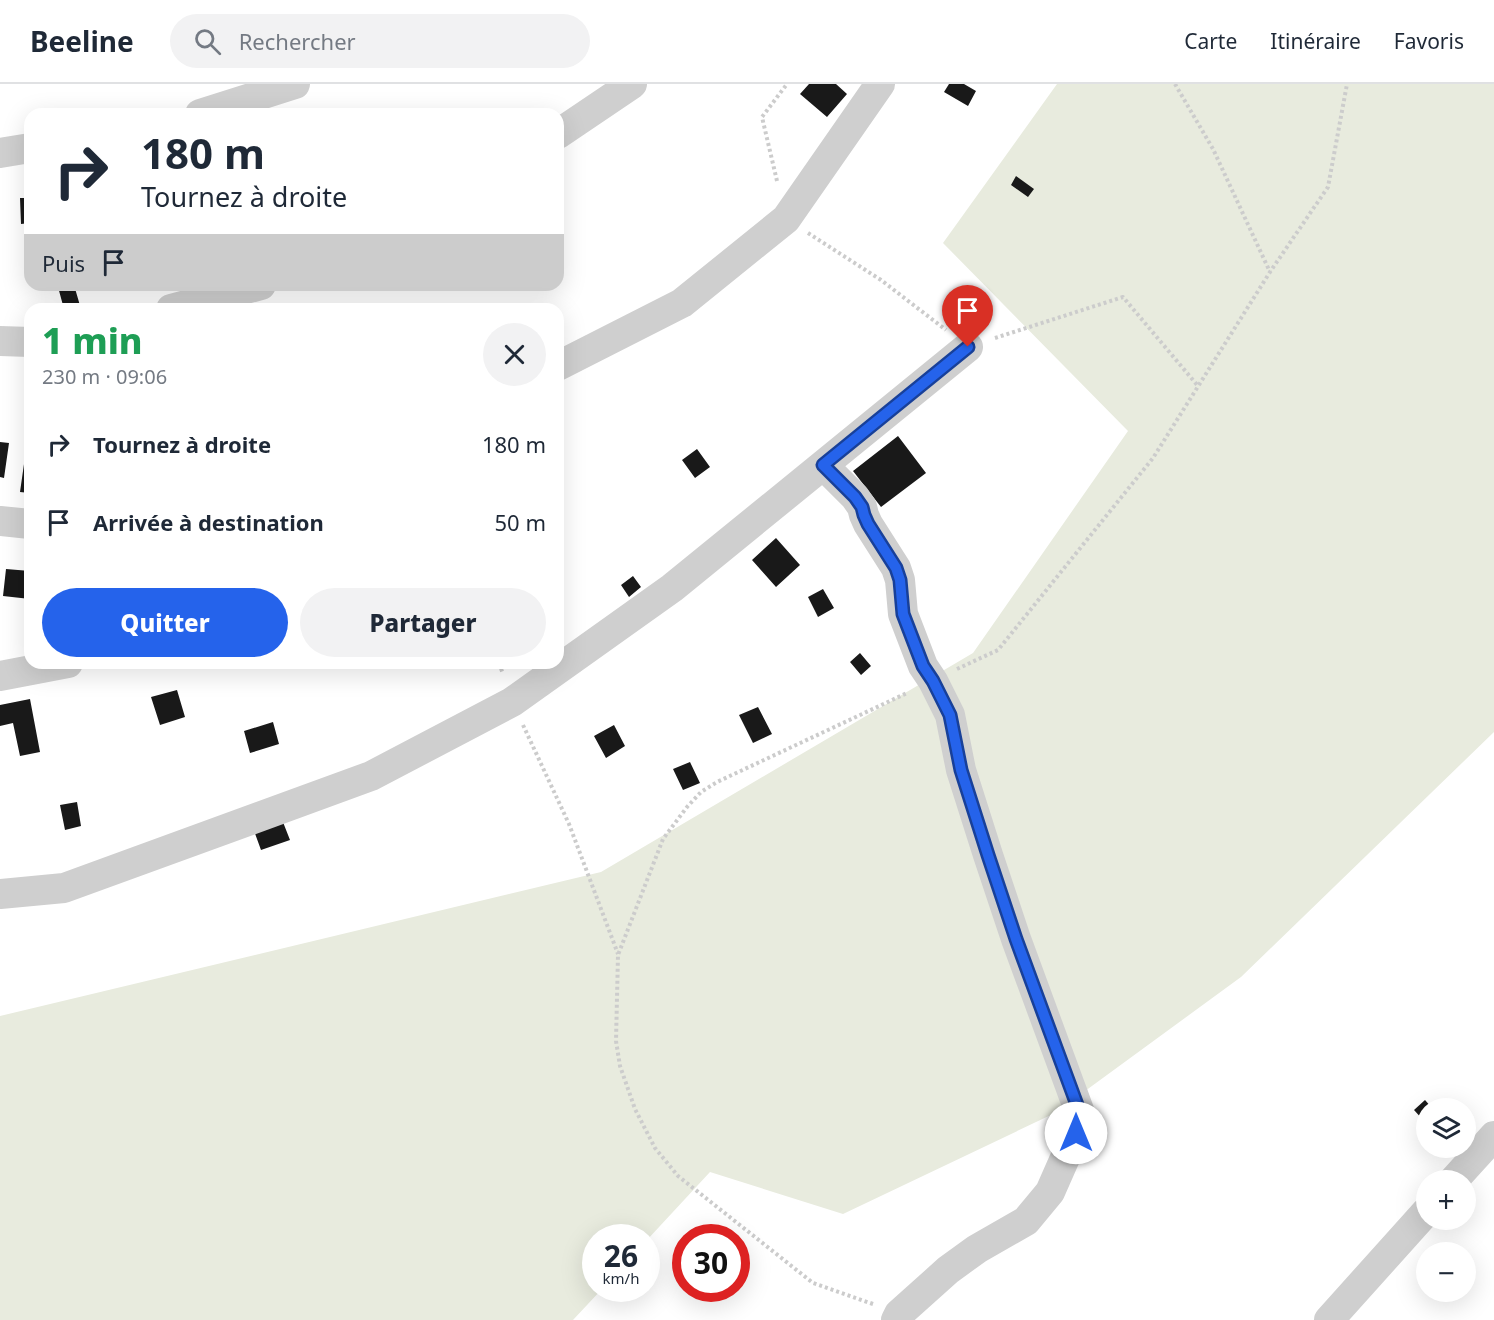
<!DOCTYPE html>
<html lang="fr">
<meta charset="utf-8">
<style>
:root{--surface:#fff;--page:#f2f2f3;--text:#1f2937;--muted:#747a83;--line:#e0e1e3;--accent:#2563eb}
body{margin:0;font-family:"Noto Sans",sans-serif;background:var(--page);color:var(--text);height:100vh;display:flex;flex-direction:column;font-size:22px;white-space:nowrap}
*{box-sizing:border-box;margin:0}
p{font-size:20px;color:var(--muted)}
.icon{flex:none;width:33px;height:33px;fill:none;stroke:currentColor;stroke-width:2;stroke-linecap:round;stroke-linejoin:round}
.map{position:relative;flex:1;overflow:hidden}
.side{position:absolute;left:24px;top:219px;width:540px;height:366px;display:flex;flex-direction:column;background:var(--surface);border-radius:18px;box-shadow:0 6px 24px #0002}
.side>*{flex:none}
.top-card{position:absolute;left:24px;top:24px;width:540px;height:183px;border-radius:18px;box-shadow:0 6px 24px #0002;background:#fff;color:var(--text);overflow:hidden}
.tools{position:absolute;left:1416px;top:1014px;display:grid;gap:12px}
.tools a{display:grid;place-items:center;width:60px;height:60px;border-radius:50%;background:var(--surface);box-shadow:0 6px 24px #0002;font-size:30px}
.speed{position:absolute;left:582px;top:1140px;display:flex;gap:12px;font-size:30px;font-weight:700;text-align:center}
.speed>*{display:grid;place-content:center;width:78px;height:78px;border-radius:50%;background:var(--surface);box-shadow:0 6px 24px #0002;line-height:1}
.speed small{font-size:15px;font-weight:400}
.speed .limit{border:9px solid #d22;background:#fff;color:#111}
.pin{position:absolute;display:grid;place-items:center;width:51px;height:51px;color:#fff;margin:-62px -26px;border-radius:50% 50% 50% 0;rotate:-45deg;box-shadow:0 0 6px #0007}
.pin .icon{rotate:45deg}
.me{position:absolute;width:66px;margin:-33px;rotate:0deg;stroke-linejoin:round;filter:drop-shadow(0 0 4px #0008)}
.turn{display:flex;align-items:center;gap:21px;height:126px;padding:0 18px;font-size:27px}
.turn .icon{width:78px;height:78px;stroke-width:2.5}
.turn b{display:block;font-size:42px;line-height:51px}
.then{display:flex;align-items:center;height:57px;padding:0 18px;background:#0003;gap:12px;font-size:22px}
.round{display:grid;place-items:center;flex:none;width:63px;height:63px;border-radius:32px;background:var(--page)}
.summary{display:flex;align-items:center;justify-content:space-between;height:102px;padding:0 18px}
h1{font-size:36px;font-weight:800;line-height:45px;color:#1e9e55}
.cta{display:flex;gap:12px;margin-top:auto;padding:12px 18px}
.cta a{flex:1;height:69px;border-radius:36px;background:var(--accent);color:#fff;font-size:24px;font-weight:800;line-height:69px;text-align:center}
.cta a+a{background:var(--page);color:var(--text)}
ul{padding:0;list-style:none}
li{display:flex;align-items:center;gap:18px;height:78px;padding:0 18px}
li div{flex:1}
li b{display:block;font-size:22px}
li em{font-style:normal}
header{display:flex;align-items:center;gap:36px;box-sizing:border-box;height:84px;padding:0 30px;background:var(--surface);border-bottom:2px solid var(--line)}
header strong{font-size:28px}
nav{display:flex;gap:33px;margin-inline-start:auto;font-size:21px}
.search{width:420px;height:54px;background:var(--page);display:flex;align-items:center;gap:15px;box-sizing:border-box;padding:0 21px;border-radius:33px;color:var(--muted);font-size:22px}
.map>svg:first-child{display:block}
</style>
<header>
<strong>Beeline</strong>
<div class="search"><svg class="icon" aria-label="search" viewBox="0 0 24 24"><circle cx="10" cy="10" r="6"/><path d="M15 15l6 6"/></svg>Rechercher</div>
<nav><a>Carte</a><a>Itinéraire</a><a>Favoris</a></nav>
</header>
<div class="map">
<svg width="1494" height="1236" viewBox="0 0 1494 1236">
<rect width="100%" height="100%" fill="#fff"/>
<!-- green -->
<path fill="#e8ebde" d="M1057 0H1494V648L1241 893 1055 1029 843 1130 710 1088 647 1156 646 1154H596V1204L602 1205 573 1236H0V932L601 788 973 569 1128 347 943 159Z"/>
<!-- building -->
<path fill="#191919" d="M809 0H836L847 10 827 33 800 10Z
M949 0H964L976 7 968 22 944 8Z
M1016 92 1034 105 1028 113 1011 101Z
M20 114H30V139L21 140Z
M65 201H74L81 225H64L58 203Z
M898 352 926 389 881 423 853 387Z
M0 358 9 359 4 394 0 393Z
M27 359 30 360V409L20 408Z
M697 365 710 383 695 394 682 376Z
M776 454 800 481 776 503 752 476Z
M6 485 30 487V515L3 512Z
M633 492 641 503 629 513 621 501Z
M823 505 834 524 818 533 808 513Z
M860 569 871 582 861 591 850 578Z
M177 606 185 633 160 641 151 613Z
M30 615 40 668 20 672 13 639 0 642V621Z
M758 623 772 650 753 659 739 631Z
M273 638 279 660 250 669 244 647Z
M614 641 625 662 606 674 594 652Z
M690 678 700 699 683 706 673 685Z
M77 718 81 742 65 746 60 721Z
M281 733 290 756 261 766 253 744Z
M1425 1016 1432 1024H1426V1035L1424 1037 1414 1026Z"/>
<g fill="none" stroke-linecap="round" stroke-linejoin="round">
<!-- path -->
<path stroke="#ccc" stroke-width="4" stroke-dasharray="3 3" stroke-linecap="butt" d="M1175 0 1213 65 1270 188
M777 97 762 33 787 0
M808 149 881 196 946 246
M995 254 1123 213 1198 302
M499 579 503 590
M957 585 998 566 1153 374 1270 188 1328 103 1347 0
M523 641 569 740 618 870
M873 1220 813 1199 678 1092 655 1064 635 1025 620 982 616 957 618 871 663 755 687 723 701 708 717 698 907 609"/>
<!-- minor -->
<path stroke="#cfcfcf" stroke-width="30" d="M200 30 295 0
M558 50 632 0
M0 69 30 64
M171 225 261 201
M0 257 30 258
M558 282 682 219 786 135 880 0
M823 381 855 413 862 423 864 431 868 440 896 484 900 496 903 530 923 582 933 597 950 631 961 686 988 771 1016 855 1080 1029 1076 1049 1050 1108 1026 1137 977 1165 948 1186 899 1230 896 1236
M0 437 30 440
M0 592 68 579
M0 810 64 804 371 692 512 618 672 504 968 263
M1454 1096 1494 1052
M1329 1236 1426 1128"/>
</g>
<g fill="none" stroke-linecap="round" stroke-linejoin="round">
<!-- route casing -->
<g stroke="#184099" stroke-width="15">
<path id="route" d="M968 263 823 381 855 413 862 423 864 431 868 440 896 484 900 496 903 530 923 582 933 597 950 631 961 686 988 771 1016 855 1080 1029 1076 1049"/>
</g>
<!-- route -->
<use href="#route" stroke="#2563eb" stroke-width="10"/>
</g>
</svg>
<div class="tools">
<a><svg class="icon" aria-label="layers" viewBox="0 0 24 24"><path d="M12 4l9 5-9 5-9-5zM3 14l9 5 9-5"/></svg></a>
<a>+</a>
<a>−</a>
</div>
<div class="speed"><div>26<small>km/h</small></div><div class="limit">30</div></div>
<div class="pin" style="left:968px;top:263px;background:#d93025"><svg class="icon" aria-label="arrive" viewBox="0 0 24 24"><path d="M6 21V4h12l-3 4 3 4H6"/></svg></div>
<svg class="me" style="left:1076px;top:1049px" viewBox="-20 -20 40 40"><circle r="19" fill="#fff"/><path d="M0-13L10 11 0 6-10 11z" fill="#2563eb"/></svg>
<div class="top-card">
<div class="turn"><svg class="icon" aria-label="right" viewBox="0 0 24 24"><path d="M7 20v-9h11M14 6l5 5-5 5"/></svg><div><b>180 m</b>Tournez à droite</div></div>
<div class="then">Puis<svg class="icon" aria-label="arrive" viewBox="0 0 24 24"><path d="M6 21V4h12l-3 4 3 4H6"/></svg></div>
</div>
<section class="side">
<div class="summary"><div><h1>1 min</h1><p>230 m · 09:06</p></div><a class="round"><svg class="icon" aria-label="close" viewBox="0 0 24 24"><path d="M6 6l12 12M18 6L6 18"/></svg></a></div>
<ul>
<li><svg class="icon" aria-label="right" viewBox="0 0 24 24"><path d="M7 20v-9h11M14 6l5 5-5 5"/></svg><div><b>Tournez à droite</b></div><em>180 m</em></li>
<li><svg class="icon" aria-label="arrive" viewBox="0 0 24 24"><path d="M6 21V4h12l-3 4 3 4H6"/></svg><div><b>Arrivée à destination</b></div><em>50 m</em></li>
</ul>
<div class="cta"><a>Quitter</a><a>Partager</a></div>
</section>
</div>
